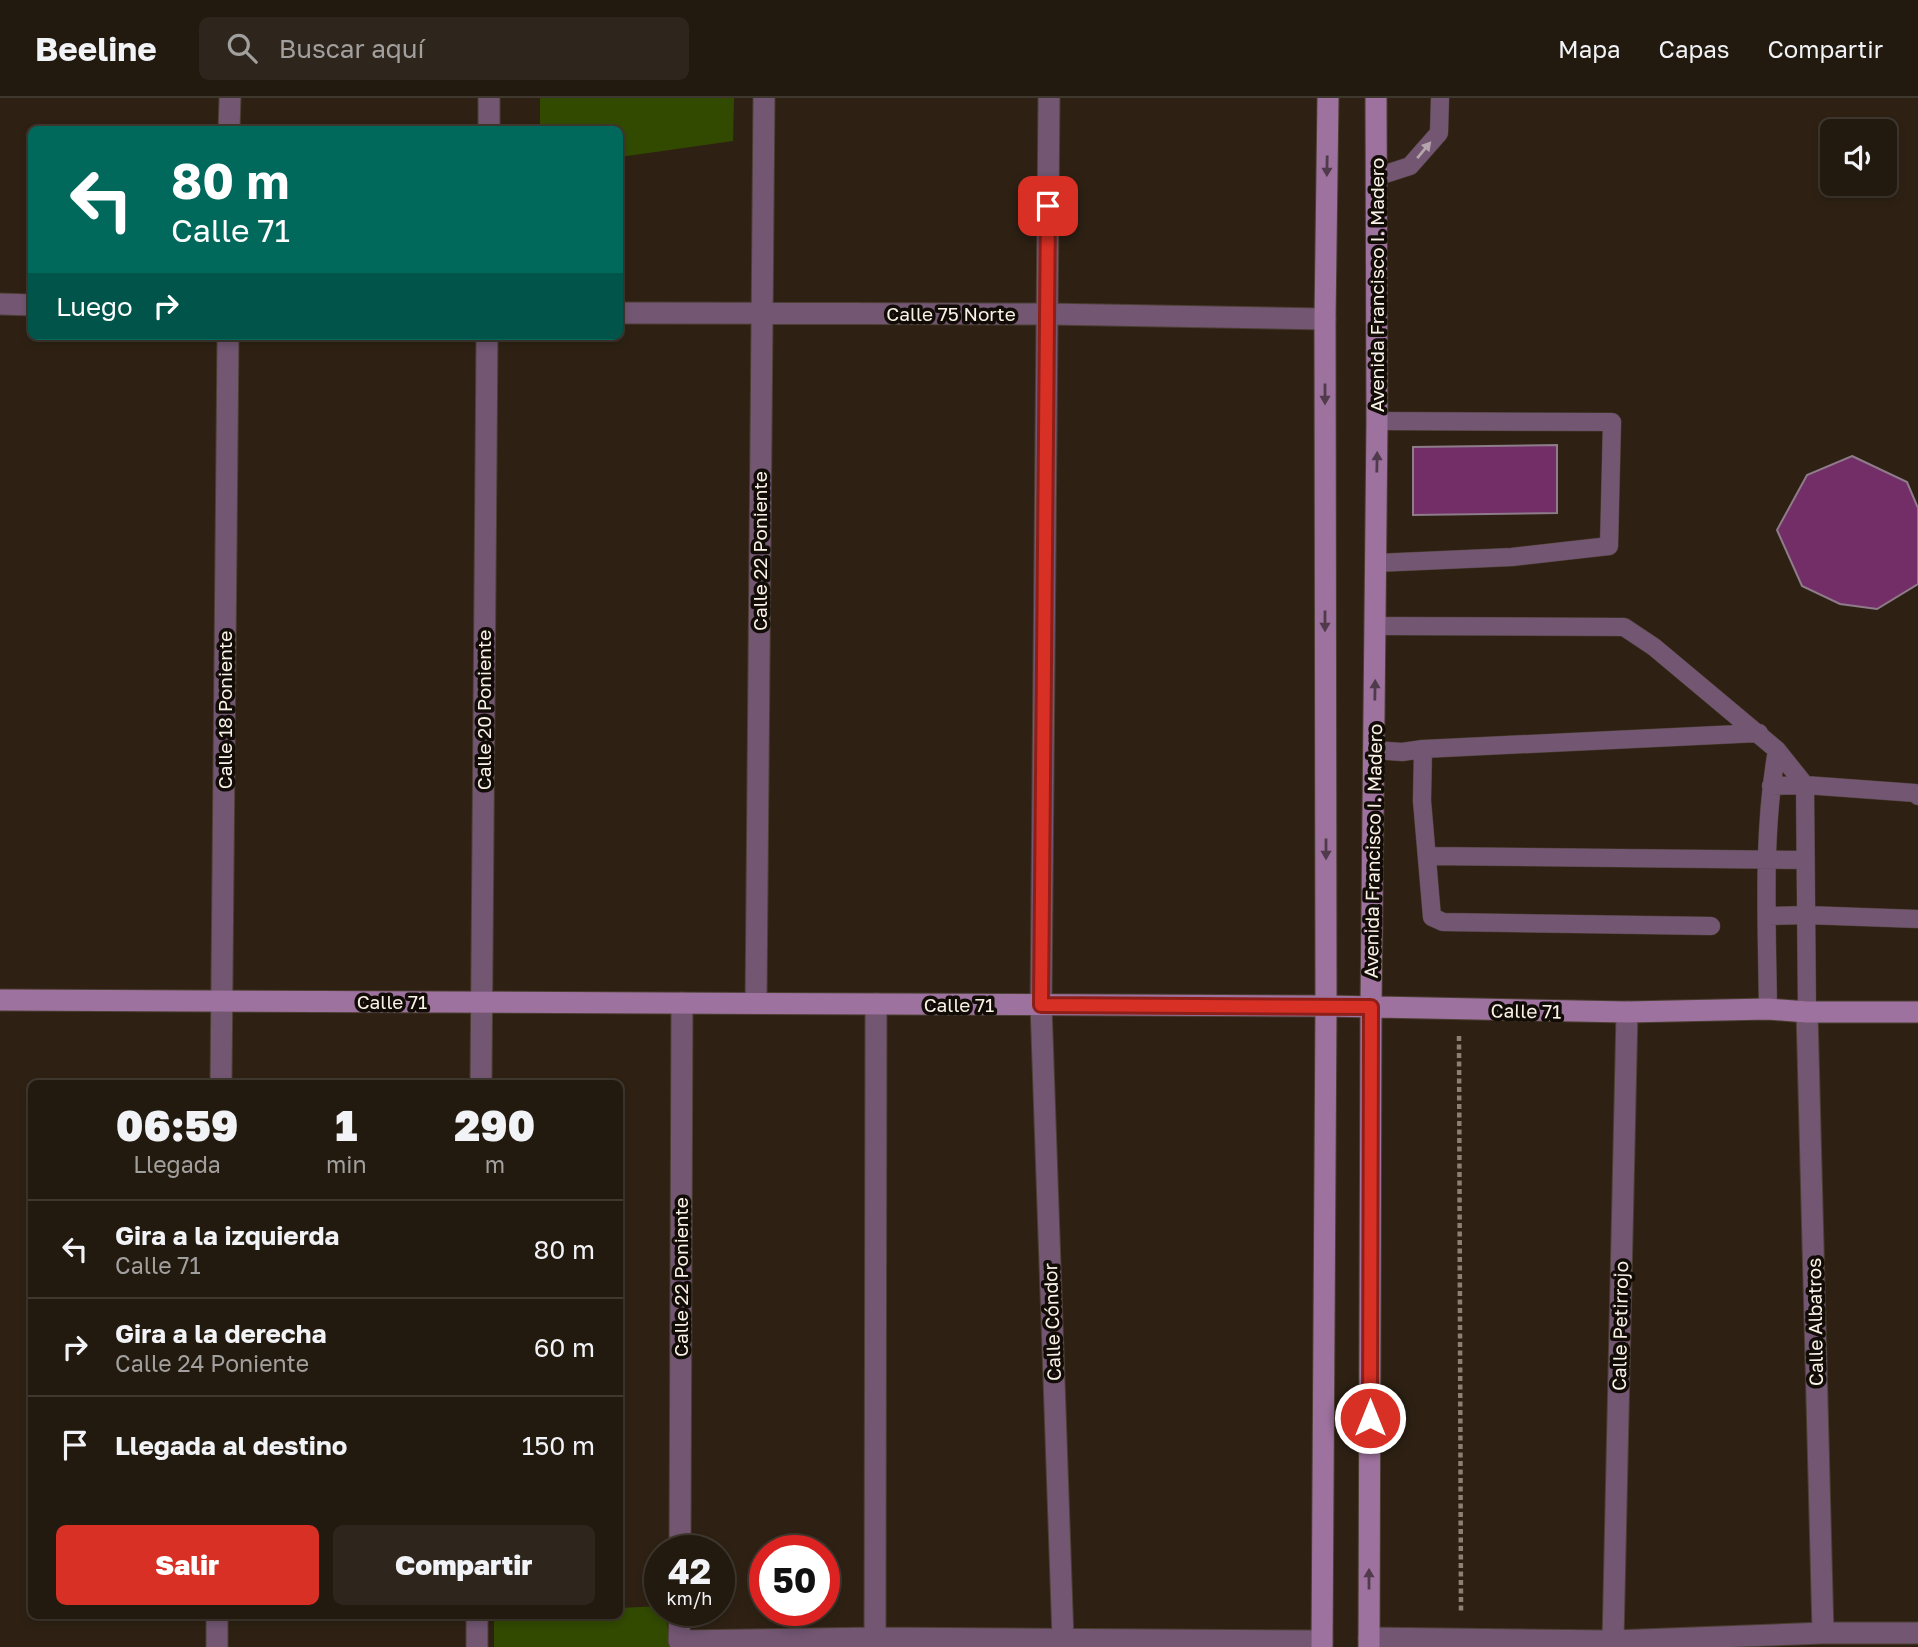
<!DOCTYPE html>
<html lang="es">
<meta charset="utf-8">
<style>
:root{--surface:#22190f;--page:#2e261d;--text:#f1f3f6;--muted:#a2a09e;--line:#3f382f;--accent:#d93025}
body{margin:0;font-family:"Golos Text",sans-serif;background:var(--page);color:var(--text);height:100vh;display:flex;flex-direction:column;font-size:26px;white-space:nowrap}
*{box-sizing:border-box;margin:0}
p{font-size:23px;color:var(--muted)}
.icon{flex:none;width:38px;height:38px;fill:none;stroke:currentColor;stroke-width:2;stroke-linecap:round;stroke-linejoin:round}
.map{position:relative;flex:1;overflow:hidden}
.side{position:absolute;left:28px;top:982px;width:595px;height:539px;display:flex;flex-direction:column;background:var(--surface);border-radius:10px;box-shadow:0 4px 10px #0003,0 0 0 2px var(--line)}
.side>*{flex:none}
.guide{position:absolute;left:28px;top:28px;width:595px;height:214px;border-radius:10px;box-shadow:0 4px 10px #0003,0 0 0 2px var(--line);background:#00695c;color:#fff;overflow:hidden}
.tools{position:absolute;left:1820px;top:21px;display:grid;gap:14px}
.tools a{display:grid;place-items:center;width:77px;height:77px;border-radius:10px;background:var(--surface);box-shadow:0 4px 10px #0003,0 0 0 2px var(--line);font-size:35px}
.speed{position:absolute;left:644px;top:1437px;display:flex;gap:14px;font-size:35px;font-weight:700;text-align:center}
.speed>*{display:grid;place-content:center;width:91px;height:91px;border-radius:50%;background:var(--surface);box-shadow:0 4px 10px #0003,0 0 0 2px var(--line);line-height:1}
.speed small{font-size:18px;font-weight:400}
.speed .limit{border:10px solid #d22;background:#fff;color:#111}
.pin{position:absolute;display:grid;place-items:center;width:60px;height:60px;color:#fff;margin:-30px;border-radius:14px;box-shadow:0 4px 10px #0006}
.me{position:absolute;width:77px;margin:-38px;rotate:0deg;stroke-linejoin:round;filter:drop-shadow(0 0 5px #0008)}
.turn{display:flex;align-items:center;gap:24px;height:147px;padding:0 28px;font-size:32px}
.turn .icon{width:91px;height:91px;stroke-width:2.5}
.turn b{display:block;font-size:49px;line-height:60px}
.then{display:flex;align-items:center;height:66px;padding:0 28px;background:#0003;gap:14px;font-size:26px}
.eta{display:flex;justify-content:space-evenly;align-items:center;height:119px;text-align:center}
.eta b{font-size:42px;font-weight:800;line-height:49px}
.action{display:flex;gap:14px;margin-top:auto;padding:14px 28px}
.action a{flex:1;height:80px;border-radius:10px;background:var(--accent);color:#fff;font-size:28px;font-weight:800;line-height:80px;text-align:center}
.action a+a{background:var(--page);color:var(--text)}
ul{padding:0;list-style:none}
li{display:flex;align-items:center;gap:21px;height:98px;padding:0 28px;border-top:2px solid var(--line)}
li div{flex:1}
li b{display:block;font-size:26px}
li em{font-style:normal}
header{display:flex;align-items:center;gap:42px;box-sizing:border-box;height:98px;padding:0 35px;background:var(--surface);border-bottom:2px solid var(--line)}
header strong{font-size:33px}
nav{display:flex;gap:38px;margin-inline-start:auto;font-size:24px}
.search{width:490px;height:63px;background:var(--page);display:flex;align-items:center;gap:18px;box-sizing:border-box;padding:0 24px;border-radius:10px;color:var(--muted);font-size:26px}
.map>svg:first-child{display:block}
</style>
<header>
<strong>Beeline</strong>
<div class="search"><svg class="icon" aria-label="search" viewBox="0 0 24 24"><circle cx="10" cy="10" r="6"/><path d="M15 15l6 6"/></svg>Buscar aquí</div>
<nav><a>Mapa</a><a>Capas</a><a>Compartir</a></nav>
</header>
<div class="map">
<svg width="1918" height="1549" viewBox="0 0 1918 1549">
<rect width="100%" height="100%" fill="#2e2114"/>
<!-- green -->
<path fill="#324a00" d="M540 0H734L733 43 620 59V32L540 31Z
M660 1508V1512H666L670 1549H494V1517H620V1510Z"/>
<!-- building -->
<path fill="#732e68" stroke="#8e7c8a" stroke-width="2" d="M1557 347V415L1413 417V349Z
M1852 358 1907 384 1918 410V486L1877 511 1840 506 1802 488 1777 432 1807 377Z"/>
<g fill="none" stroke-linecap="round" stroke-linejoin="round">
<!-- lane casing -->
<g stroke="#4b3e32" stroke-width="19">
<path id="lane" d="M1376 79 1410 68 1439 35 1440 0
M1376 465 1512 459 1609 448 1612 324 1377 323
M1376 528 1624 529 1654 549 1777 652C1762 737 1767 825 1768 911
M1374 652 1402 654 1423 651
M1777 652 1805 687 1807 914
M1771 688 1805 687 1915 695 1918 698
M1427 758 1805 762
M1767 818 1806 817 1918 821
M1711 828 1443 824 1432 819 1422 703 1423 651 1759 635"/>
</g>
<!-- street casing -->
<g stroke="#4b3e32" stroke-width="23">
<path id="street" d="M1049 0 1041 907 1063 1541
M229 32 230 0
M489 32V0
M0 206 32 207
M620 215 1047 216 1325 221
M756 905 764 0
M1807 914 1823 1535
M221 985 228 238
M481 985 487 238
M680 1452 682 905
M680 1512 679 1543 875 1540 1322 1543
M875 1540 876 906
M1369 1540 1613 1543 1823 1535H1918
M1613 1543 1627 914
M217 1549V1517
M477 1549V1517"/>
</g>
<!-- secondary casing -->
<g stroke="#4b3e32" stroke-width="23">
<path id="secondary" d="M0 902 1326 908 1627 914 1768 911 1807 914H1918
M1322 1549 1326 908 1325 221 1328 0
M1369 1549 1371 909 1377 323 1376 0"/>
</g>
<!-- path -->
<path stroke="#8b8075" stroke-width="4.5" stroke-dasharray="5 3.5" stroke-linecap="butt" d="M1459 938 1461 1513"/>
<!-- lane -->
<use href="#lane" stroke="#725672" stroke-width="18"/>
<!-- street -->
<use href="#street" stroke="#725672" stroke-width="21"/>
<!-- secondary -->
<use href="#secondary" stroke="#9e729e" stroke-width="21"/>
</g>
<!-- one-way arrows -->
<defs><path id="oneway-solid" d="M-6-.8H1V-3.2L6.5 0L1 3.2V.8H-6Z" transform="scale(1.75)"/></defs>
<use fill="#b6a4ad" href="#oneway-solid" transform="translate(1424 52) rotate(-50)"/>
<g fill="#513a4b">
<use href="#oneway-solid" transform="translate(1327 68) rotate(91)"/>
<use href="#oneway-solid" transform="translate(1325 296) rotate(90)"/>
<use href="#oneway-solid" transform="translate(1377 364) rotate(-89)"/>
<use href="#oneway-solid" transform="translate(1325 523) rotate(90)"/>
<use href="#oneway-solid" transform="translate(1375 592) rotate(-89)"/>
<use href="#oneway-solid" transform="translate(1326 751) rotate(90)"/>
<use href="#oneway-solid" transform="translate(1369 1481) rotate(-90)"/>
</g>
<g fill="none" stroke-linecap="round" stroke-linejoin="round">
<!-- route casing -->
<g stroke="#8d1f18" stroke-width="18">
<path id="route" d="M1048 108 1041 907 1371 909 1370 1320"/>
</g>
<!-- route -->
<use href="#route" stroke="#d93025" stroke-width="12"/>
</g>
<g text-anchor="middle" stroke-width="7" stroke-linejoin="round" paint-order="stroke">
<!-- street labels -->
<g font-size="19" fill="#faf1e8" stroke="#120c07">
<text transform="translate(1377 187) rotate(-90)" y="7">Avenida Francisco I. Madero</text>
<text x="951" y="223">Calle 75 Norte</text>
<text transform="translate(760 453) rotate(-90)" y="7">Calle 22 Poniente</text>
<text transform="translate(225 612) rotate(-90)" y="7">Calle 18 Poniente</text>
<text transform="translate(484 612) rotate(-90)" y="7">Calle 20 Poniente</text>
<text transform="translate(1373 753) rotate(-89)" y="7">Avenida Francisco I. Madero</text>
<text x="392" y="911">Calle 71</text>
<text x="959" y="914">Calle 71</text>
<text transform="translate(1526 913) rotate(1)" y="7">Calle 71</text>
<text transform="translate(681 1179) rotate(-90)" y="7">Calle 22 Poniente</text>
<text transform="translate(1052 1224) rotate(-92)" y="7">Calle Cóndor</text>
<text transform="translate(1815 1224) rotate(-91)" y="7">Calle Albatros</text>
<text transform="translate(1620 1228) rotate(-89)" y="7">Calle Petirrojo</text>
</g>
</g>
</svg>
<div class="tools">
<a><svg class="icon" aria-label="sound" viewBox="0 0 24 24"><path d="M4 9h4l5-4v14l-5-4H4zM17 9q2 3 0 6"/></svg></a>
</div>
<div class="speed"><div>42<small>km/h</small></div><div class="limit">50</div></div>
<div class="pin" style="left:1048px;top:108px;background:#d93025"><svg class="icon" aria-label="arrive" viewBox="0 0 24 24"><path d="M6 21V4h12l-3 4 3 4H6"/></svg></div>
<svg class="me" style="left:1370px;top:1320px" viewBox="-20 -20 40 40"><circle r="17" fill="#d93025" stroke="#fff" stroke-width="3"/><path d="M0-11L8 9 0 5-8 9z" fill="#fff"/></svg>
<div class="guide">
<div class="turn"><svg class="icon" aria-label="left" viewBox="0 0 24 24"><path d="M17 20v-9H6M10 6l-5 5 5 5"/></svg><div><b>80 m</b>Calle 71</div></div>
<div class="then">Luego<svg class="icon" aria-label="right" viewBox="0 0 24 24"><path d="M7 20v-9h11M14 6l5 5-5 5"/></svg></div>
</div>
<section class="side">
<div class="eta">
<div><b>06:59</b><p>Llegada</p></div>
<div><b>1</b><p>min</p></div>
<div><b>290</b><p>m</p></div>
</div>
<ul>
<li><svg class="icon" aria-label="left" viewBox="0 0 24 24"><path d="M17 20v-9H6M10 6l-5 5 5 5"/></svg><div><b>Gira a la izquierda</b><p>Calle 71</p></div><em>80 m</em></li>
<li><svg class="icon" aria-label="right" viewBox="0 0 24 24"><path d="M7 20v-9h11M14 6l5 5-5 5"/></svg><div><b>Gira a la derecha</b><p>Calle 24 Poniente</p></div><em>60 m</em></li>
<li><svg class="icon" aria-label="arrive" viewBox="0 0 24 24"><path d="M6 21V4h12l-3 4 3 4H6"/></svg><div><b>Llegada al destino</b></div><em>150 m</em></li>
</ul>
<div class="action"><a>Salir</a><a>Compartir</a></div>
</section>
</div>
